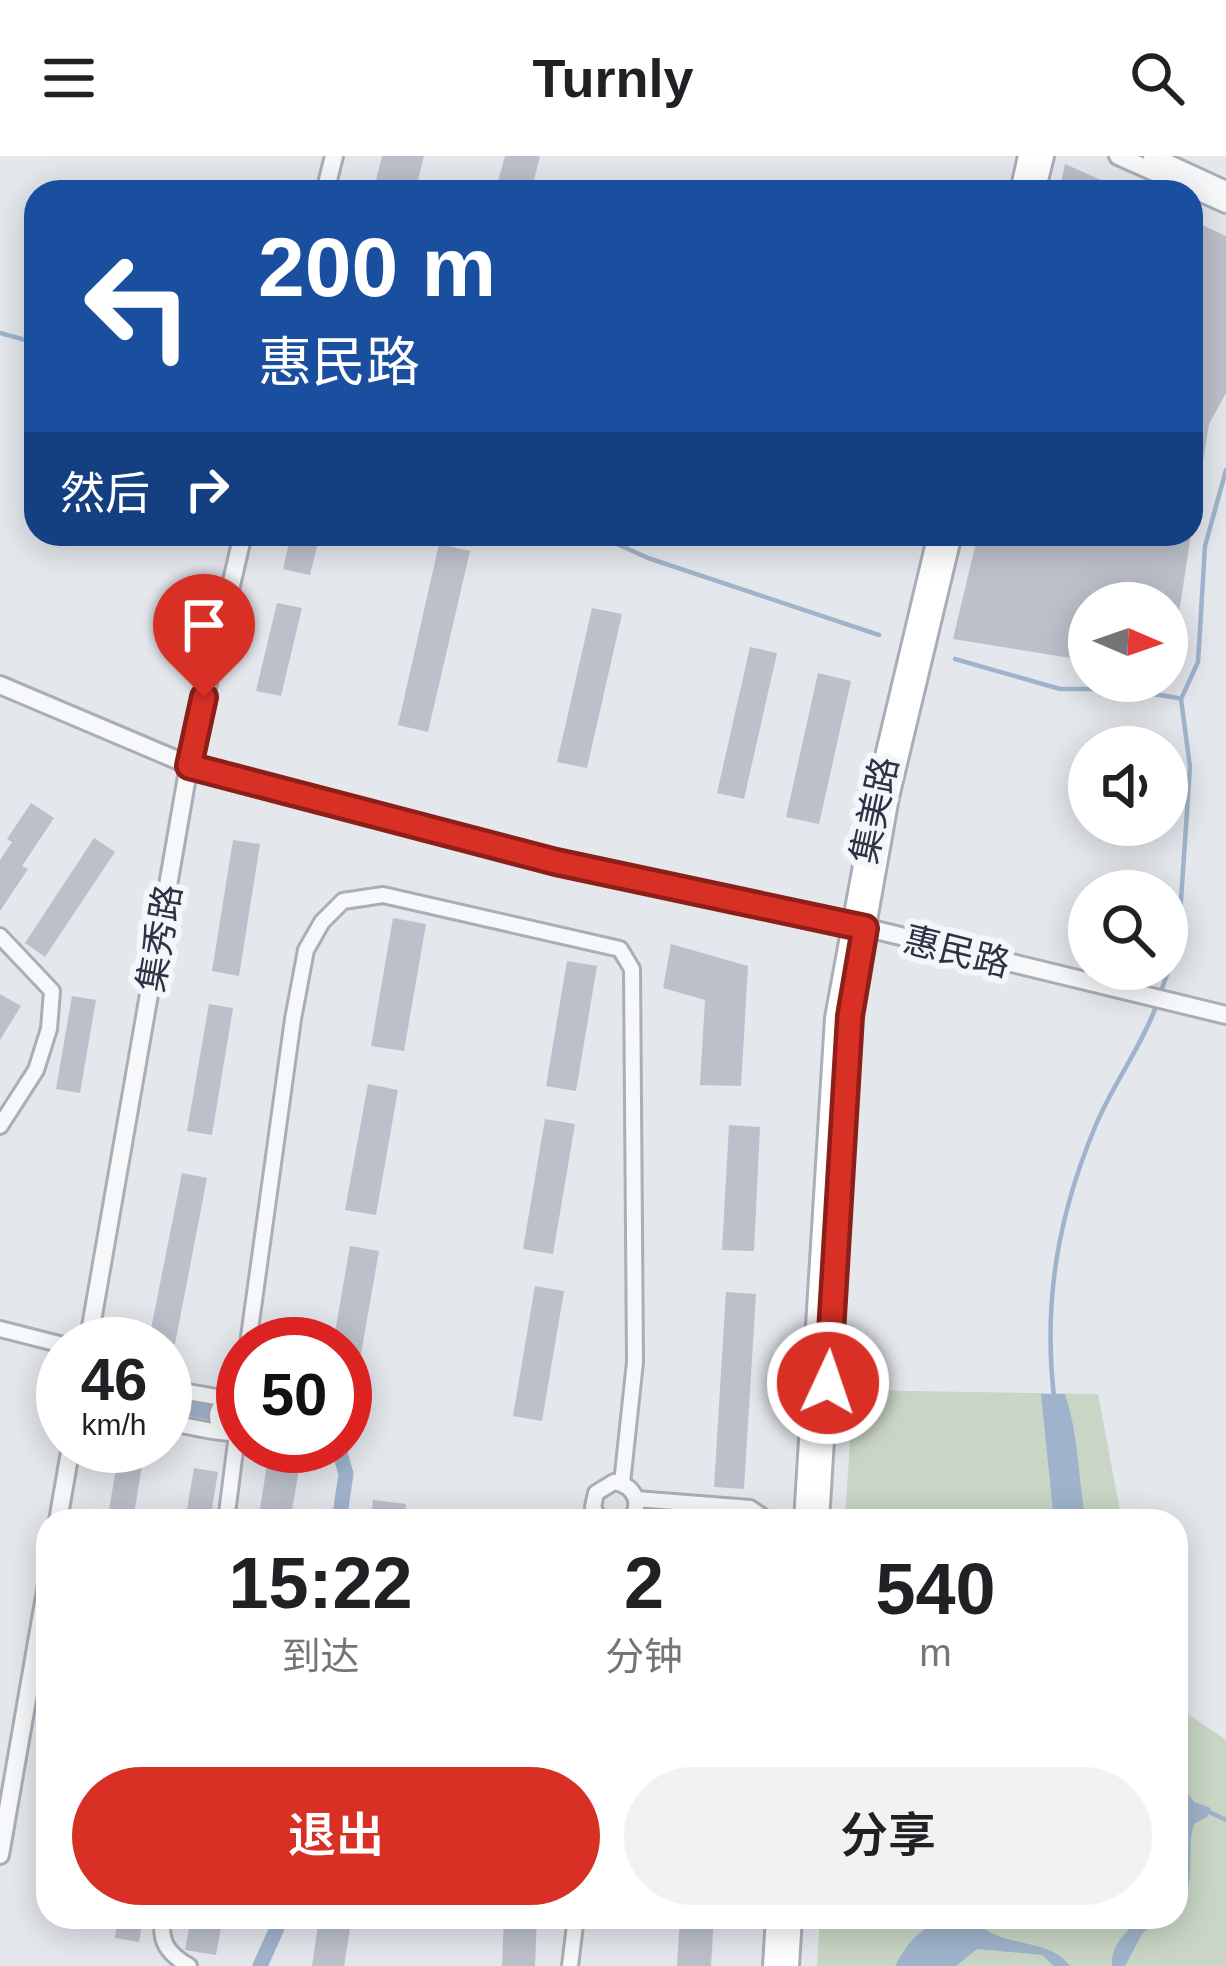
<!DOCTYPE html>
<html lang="zh">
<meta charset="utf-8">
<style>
:root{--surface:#fff;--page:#f2f2f2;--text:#202124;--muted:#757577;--accent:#d93025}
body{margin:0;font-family:Helvetica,"Noto Sans SC",sans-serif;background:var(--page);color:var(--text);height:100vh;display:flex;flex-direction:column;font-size:45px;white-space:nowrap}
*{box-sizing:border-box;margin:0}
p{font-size:39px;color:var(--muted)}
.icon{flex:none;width:66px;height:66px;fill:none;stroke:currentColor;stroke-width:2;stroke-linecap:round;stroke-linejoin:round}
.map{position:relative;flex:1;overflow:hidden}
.details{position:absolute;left:36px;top:1353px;width:1152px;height:420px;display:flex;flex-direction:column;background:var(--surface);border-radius:36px;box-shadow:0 6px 30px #0003}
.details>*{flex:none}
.top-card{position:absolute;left:24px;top:24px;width:1179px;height:366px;border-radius:36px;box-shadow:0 6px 30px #0003;background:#1a4fa0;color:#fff;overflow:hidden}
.needle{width:78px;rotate:92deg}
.controls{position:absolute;left:1068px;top:426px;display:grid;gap:24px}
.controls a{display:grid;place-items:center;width:120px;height:120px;border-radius:50%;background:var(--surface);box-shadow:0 6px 30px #0003;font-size:60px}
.speed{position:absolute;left:36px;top:1161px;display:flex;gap:24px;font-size:60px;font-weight:700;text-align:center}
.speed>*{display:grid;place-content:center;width:156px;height:156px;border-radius:50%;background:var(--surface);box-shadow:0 6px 30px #0003;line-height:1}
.speed small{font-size:30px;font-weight:400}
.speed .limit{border:18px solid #d22;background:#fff;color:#111}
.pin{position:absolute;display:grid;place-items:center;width:102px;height:102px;color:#fff;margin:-123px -51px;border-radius:50% 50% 50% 0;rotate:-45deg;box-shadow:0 0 12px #0007}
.pin .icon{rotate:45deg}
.me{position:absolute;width:132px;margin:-66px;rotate:3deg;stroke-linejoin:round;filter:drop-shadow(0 0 9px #0008)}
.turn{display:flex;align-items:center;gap:42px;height:252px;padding:0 36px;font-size:54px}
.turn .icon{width:156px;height:156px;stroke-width:2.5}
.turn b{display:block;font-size:84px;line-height:102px}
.then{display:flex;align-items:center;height:114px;padding:0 36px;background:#0003;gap:24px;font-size:45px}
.eta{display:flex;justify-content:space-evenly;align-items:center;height:204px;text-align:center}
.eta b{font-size:72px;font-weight:600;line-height:84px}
.primary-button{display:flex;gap:24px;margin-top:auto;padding:24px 36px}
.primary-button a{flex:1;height:138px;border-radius:72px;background:var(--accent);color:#fff;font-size:48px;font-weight:600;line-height:138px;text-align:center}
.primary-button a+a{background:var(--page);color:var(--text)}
header{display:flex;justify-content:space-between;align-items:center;height:156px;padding:0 36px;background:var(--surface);font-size:54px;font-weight:600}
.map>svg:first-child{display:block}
</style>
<header><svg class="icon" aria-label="menu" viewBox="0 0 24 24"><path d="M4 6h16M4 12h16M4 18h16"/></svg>Turnly<svg class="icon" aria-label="search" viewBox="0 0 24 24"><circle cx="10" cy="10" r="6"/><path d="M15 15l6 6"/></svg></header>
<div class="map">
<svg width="1226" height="1810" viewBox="0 0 1226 1810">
<rect width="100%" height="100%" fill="#e4e7ec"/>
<!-- green -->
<path fill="#c9d6c5" d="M853 1234 1098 1238 1122 1365H845Z
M1176 1550 1226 1584V1810H817L820 1761H1176Z"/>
<!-- water -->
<path fill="#9fb4cc" d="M1041 1238H1065C1079 1280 1078 1322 1086 1365H1054Z
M1176 1623 1194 1646 1211 1652 1207 1661 1194 1668C1185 1695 1199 1732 1176 1752Z
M951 1761H982V1771C1008 1792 1050 1782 1070 1810H1054L1042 1799 977 1793 956 1810H895C909 1783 922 1771 951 1761Z
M1144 1761H1159L1142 1778 1125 1810H1112C1110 1790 1128 1772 1144 1761Z"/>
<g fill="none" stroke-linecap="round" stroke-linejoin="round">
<!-- stream -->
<path stroke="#9fb4cc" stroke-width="4.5" d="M0 177 36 187
M595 378 648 402 879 479
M955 503 1060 533H1123L1178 542
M1160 838 1178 788 1190 611 1181 543 1198 506 1205 390 1226 314
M1054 1241C1043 1146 1058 1060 1095 971 1112 929 1141 892 1157 848
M1207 1655 1226 1664"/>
<!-- canal -->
<path stroke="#9fb4cc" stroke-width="15" d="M165 1248 209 1256
M225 1260 243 1263
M338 1290 346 1318 339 1365
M260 1810 282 1761"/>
</g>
<!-- building -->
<path fill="#bbc0ca" d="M382 0H424L415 36H373Z
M505 0H540L531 36H495Z
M1065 8 1128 36H1059Z
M1191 64 1226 80V237L1209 268 1198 338 1191 337Z
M291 378H320L310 419 283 413Z
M978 378H1191L1174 490H1167V447H1089V505L953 483Z
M439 388 470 395 428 576 398 569Z
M277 447 302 452 281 540 256 535Z
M592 452 622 458 587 612 557 606Z
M750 491 777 497 744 643 717 637Z
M818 517 851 525 819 668 786 661Z
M31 647 54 662 22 710 28 713 0 755V704L12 686 7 683Z
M94 682 115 696 45 801 25 787Z
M233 684 260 688 239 820 212 815Z
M393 762 426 768 404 895 371 890Z
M671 788 748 810 741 930 700 929 705 844 663 832Z
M567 805 597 810 576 935 546 930Z
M0 838 21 850 0 884Z
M72 840 96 844 80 937 56 933Z
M209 848 233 852 212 979 187 975Z
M368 928 398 934 376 1059 345 1054Z
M545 963 575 968 553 1098 523 1093Z
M729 969 760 971 754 1095 722 1094Z
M182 1017 207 1022 175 1188H148Z
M350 1090 379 1095 357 1221 345 1219V1188H333Z
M535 1130 564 1135 542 1265 513 1260Z
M726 1136 756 1138 744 1333 714 1331Z
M120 1290H145L133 1365H107Z
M267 1309 299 1314 290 1365H258Z
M194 1312 218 1316 210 1365H185Z
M373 1344 406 1348 404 1365H371Z
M118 1761H143L139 1786 115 1782Z
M191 1761H223L216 1799 185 1794Z
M319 1761H352L344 1810H312Z
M504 1761H537L535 1810H502Z
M680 1761H714L711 1810H677Z"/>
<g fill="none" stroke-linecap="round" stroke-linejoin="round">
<!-- minor casing -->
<g stroke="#a9aeb7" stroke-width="20">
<path id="minor" d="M0 780 52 835 49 873 36 914 0 970
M0 1173 63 1189
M248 1188 293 863 306 794 322 766 343 745 383 739 620 793 632 813 635 1206 622 1327
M165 1232 216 1241 224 1247
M165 1266C187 1269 224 1280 243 1276
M221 1273C214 1261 216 1250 229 1244L243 1245
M636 1343 750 1352 766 1363
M631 1364 650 1365
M226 1365 237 1279
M600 1365 593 1351 596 1337 614 1326C636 1330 643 1349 629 1365
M762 1365H799
M163 1761C159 1786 168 1798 189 1810
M570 1810 576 1761"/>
</g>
<!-- tertiary casing -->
<g stroke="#a9aeb7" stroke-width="22">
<path id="tertiary" d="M1118 0 1226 48
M1152 0 1226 34
M325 36 334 0
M0 529 189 609 556 706 851 768 1226 859
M88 1188 189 609 243 378
M58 1365 71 1290
M0 1699 48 1423"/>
</g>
<!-- secondary casing -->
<g stroke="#a9aeb7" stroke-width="24">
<path id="secondary" d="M1020 36 1028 0
M1035 36 1044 0
M804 1365 835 862 877 634 938 378
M819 1365 850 860 889 641 952 378
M773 1810 776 1761
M789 1810 792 1761"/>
</g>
<!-- minor -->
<use href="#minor" stroke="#f7f8fa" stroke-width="14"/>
<!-- tertiary -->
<use href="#tertiary" stroke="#f7f8fa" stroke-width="16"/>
<!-- secondary -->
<use href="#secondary" stroke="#fff" stroke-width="18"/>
</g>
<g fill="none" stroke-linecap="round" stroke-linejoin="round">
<!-- route casing -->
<g stroke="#8d1f18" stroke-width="30">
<path id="route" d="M204 541 189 610 556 706 865 772 850 860 828 1227"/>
</g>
<!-- route -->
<use href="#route" stroke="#d93025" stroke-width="21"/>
</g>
<g text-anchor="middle" stroke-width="12" stroke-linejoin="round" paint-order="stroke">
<!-- street labels -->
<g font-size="36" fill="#2b3445" stroke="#f4f6f9">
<text transform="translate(874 654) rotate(-78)" y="13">集美路</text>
<text transform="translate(159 782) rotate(-80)" y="13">集秀路</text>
<text transform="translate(957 795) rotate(14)" y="13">惠民路</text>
</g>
</g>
</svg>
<div class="controls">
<a><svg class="needle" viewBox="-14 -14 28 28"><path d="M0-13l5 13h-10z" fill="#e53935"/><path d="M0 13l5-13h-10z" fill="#757577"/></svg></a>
<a><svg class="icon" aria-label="sound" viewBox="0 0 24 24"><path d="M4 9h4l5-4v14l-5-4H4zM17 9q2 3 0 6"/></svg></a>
<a><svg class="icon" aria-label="search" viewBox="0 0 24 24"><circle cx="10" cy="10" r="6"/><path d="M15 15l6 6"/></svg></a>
</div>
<div class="speed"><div>46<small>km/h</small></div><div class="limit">50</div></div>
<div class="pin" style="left:204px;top:541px;background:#d93025"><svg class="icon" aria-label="arrive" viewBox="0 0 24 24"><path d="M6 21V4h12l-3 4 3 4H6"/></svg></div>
<svg class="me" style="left:828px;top:1227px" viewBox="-20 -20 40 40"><circle r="17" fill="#d93025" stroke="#fff" stroke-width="3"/><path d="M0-11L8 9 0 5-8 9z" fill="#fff"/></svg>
<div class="top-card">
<div class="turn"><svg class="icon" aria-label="left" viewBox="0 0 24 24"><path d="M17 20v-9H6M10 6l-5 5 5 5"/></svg><div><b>200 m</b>惠民路</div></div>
<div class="then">然后<svg class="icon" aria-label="right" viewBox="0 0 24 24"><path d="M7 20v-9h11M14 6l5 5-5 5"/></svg></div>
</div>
<section class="details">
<div class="eta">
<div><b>15:22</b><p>到达</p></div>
<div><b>2</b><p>分钟</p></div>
<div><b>540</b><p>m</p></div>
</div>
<div class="primary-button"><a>退出</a><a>分享</a></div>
</section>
</div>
